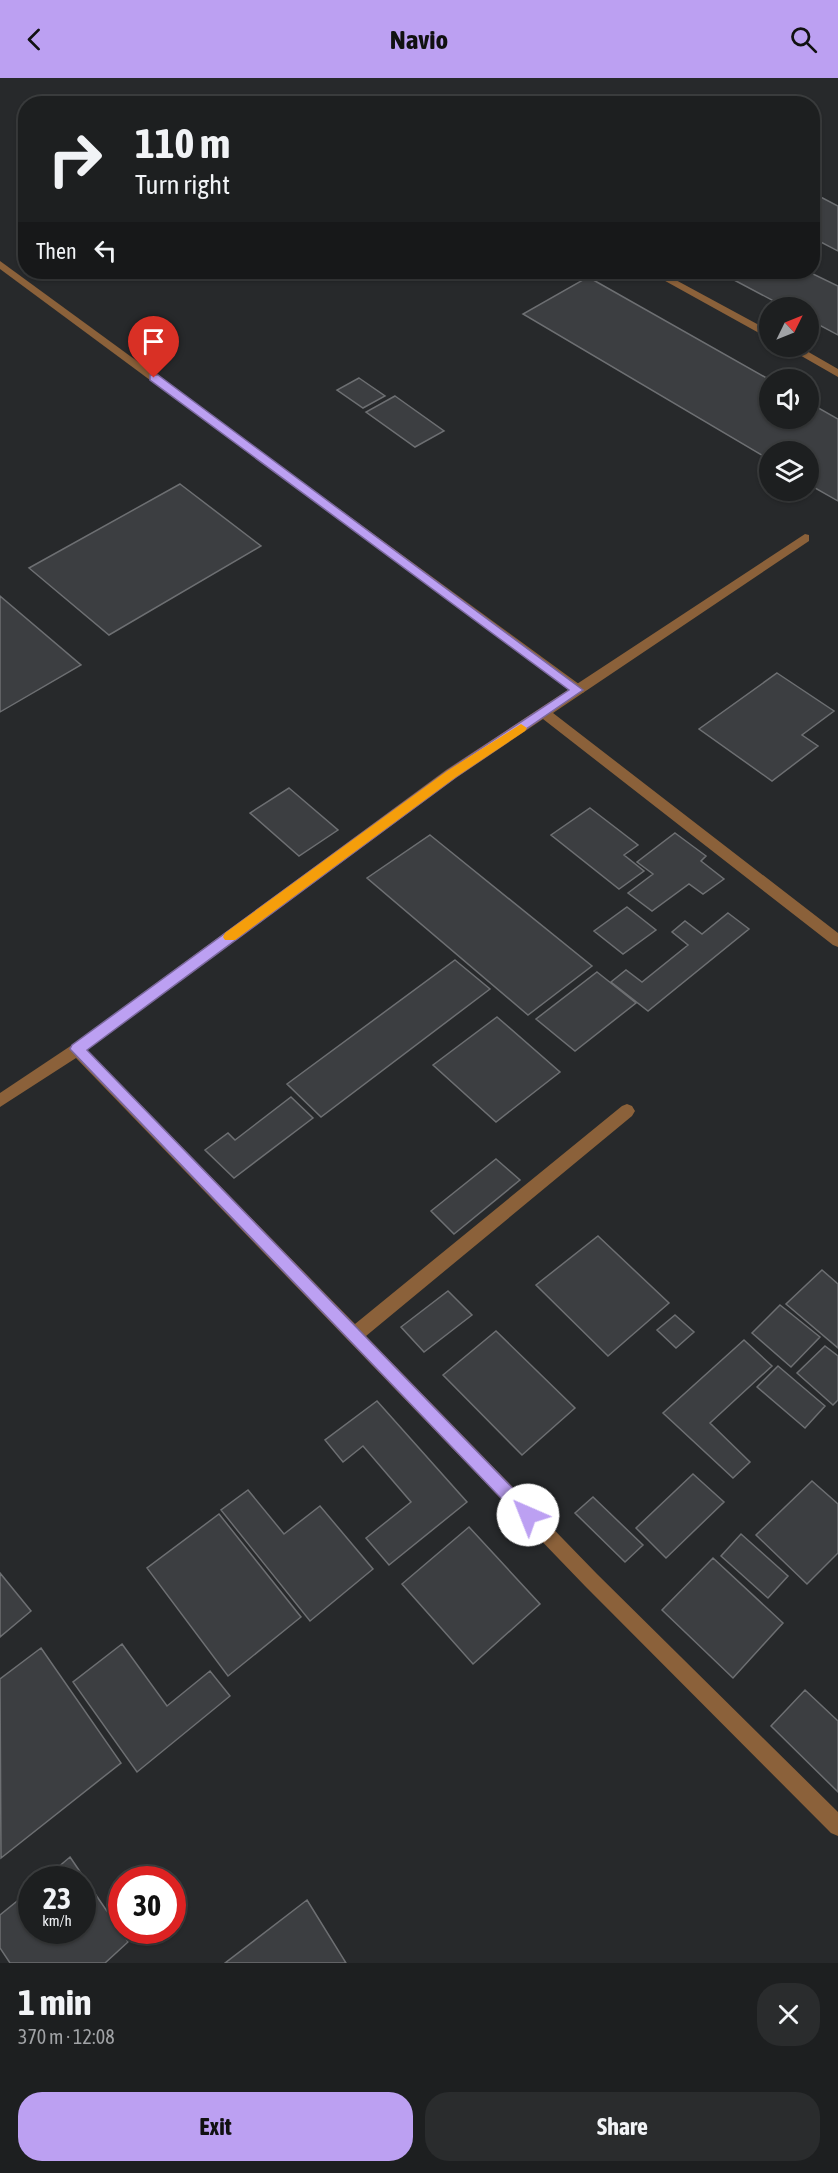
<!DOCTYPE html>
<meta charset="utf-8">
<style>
:root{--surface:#1d1f20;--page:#2a2c2d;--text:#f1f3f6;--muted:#a0a2a5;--line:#3b3d3e;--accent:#bca0f2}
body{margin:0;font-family:"Asap Condensed",sans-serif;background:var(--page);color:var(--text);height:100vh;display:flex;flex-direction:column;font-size:22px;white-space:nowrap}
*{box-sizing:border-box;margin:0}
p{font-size:20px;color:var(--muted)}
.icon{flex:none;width:33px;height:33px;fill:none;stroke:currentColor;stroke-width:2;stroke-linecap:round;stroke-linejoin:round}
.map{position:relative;height:1885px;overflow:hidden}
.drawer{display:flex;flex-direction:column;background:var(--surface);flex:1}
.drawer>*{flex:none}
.banner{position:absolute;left:18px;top:18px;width:802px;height:183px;border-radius:24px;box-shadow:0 2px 4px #0004,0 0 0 2px var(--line);background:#1d1f20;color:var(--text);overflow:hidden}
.needle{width:39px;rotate:47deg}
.tools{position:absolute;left:759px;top:219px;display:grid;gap:12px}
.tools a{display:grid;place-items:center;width:60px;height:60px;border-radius:50%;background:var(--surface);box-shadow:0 2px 4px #0004,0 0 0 2px var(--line);font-size:30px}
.speed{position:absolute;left:18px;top:1788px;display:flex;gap:12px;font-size:30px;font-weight:700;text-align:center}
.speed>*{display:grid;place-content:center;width:78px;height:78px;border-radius:50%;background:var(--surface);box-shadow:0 2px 4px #0004,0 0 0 2px var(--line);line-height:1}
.speed small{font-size:15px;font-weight:400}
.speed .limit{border:9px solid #d22;background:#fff;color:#111}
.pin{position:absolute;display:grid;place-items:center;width:51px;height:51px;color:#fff;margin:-62px -26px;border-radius:50% 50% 50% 0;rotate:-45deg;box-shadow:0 0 6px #0007}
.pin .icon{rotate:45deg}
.me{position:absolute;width:66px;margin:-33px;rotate:316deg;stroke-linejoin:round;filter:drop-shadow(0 0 4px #0008)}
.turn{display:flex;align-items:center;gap:21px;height:126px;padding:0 18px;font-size:27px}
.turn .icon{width:78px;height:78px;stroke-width:2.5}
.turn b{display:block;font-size:42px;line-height:51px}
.then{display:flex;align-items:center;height:57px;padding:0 18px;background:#0003;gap:12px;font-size:22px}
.round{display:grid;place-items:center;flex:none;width:63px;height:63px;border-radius:24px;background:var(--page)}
.summary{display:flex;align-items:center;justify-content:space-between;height:102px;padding:0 18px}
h1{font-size:36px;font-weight:700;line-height:45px}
.action{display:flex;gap:12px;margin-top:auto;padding:12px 18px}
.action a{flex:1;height:69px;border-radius:24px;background:var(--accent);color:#111;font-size:24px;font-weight:700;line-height:69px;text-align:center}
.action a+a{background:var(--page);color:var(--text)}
header{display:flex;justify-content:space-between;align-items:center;height:78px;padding:0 18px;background:var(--accent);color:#111;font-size:27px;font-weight:700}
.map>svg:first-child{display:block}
</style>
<header><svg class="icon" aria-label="back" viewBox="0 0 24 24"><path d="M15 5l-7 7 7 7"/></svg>Navio<svg class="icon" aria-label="search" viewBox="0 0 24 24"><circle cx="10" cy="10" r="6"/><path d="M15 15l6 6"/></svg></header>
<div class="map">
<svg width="838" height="1885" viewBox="0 0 838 1885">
<rect width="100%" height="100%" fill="#27292b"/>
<!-- building -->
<path fill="#3c3e41" stroke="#6d6f72" stroke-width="1.5" d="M813 115 838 128V173L813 160Z
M719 194H809L838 208V257L808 241V230H787Z
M588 199 770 302V340H808V324L838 341V423L808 406V374H770V382L523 236Z
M359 300 385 318 363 330 337 312Z
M395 318 444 353 415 369 366 334Z
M180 406 261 468 109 557 29 490Z
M0 518 81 587 0 634Z
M777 595 834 633 802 657 818 668 772 703 699 651Z
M289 710 338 752 299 778 250 735Z
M590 730 638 767 624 777 644 793 619 811 551 757Z
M675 755 706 778 701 783 724 801 703 816 689 806 652 833 628 815 653 796 637 784Z
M430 757 592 888 528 937 367 800Z
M627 829 656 852 623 876 594 853Z
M728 835 749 851 648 933 611 904 626 892 642 904 688 867 672 854 685 843 702 856Z
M455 882 490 911 321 1039 287 1006Z
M597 894 636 925 575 973 536 941Z
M497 939 560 994 496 1044 433 987Z
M291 1019 313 1040 234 1100 205 1072 228 1055 235 1062Z
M496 1081 520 1102 454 1156 431 1133Z
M598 1158 669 1225 608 1278 536 1207Z
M822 1192 838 1206V1270L786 1226Z
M448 1213 472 1237 424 1274 401 1249Z
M780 1227 820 1259 791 1289 752 1255Z
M675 1237 694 1254 676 1270 657 1252Z
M496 1253 575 1330 522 1377 443 1297Z
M744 1262 772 1288 710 1345 750 1384 733 1400 663 1335Z
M825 1268 838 1278V1322L833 1327 797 1295Z
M778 1288 825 1328 805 1350 757 1309Z
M377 1323 467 1424 389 1487 366 1460 411 1424 363 1368 343 1384 325 1362Z
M693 1396 724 1424 666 1480 636 1450Z
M812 1403 838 1426V1475L807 1506 756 1457Z
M248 1412 284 1456 320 1428 373 1491 310 1543 221 1432Z
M593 1419 643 1467 625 1484 575 1435Z
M219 1436 301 1539 228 1598 147 1490Z
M469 1449 540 1526 473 1586 402 1506Z
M741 1456 788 1498 768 1520 721 1478Z
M713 1480 783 1545 733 1600 662 1532Z
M0 1495 31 1533 0 1559Z
M122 1566 167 1628 210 1593 230 1618 137 1694 73 1604Z
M41 1570 121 1685 1 1780 0 1601Z
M805 1612 838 1643V1714L771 1648Z
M70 1779 128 1864 105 1885H10L0 1870V1837L32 1811V1852H82V1802H43Z
M307 1822 346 1885H225Z"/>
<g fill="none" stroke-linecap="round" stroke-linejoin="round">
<!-- lane -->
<path fill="#8b613a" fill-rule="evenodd" d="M0 183 583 609 585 612 583 615H573L0 191Z"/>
<!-- street -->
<path fill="#8b613a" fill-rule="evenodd" d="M649 194H661L770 253V261Z
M784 268H798L838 291V299Z
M805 456 809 457V463L553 635 838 855V869L833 867 543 641 456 700 87 972 355 1246 622 1028 627 1026 632 1028 635 1033 632 1038 366 1258 597 1496 838 1734V1758L831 1755 585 1508 76 980 0 1029V1015L72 967 446 692Z"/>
</g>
<!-- route -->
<path fill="#bca0f2" stroke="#7a689d" stroke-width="1.5" d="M150 297H158L583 612 456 699 87 972 533 1431 536 1437 533 1442 528 1444 522 1442 70 971 72 967 447 693 569 612 150 302Z"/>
<!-- slow -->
<path fill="#f59e0b" d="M521 646 527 650 525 653 456 699 235 862H225L223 859 225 855 447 693Z"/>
</svg>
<div class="tools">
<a><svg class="needle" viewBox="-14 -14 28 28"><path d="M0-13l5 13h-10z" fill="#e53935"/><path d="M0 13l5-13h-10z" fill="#a0a2a5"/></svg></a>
<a><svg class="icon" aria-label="sound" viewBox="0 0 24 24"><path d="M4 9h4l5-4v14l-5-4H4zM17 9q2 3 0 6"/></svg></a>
<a><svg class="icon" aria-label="layers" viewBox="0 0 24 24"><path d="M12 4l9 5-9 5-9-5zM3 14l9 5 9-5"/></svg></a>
</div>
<div class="speed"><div>23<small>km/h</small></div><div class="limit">30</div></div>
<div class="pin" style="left:154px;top:300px;background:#d93025"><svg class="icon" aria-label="arrive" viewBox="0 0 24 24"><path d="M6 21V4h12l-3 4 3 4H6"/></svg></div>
<svg class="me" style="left:528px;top:1437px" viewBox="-20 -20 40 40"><circle r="19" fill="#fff"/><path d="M0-13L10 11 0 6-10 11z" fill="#bca0f2"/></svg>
<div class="banner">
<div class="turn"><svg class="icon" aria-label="right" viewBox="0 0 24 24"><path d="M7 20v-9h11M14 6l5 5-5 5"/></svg><div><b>110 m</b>Turn right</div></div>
<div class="then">Then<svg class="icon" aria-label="left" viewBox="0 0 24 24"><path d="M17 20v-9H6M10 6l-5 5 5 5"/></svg></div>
</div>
</div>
<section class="drawer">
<div class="summary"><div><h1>1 min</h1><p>370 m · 12:08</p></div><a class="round"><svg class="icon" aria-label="close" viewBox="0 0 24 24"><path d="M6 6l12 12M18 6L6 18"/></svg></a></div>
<div class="action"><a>Exit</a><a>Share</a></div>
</section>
